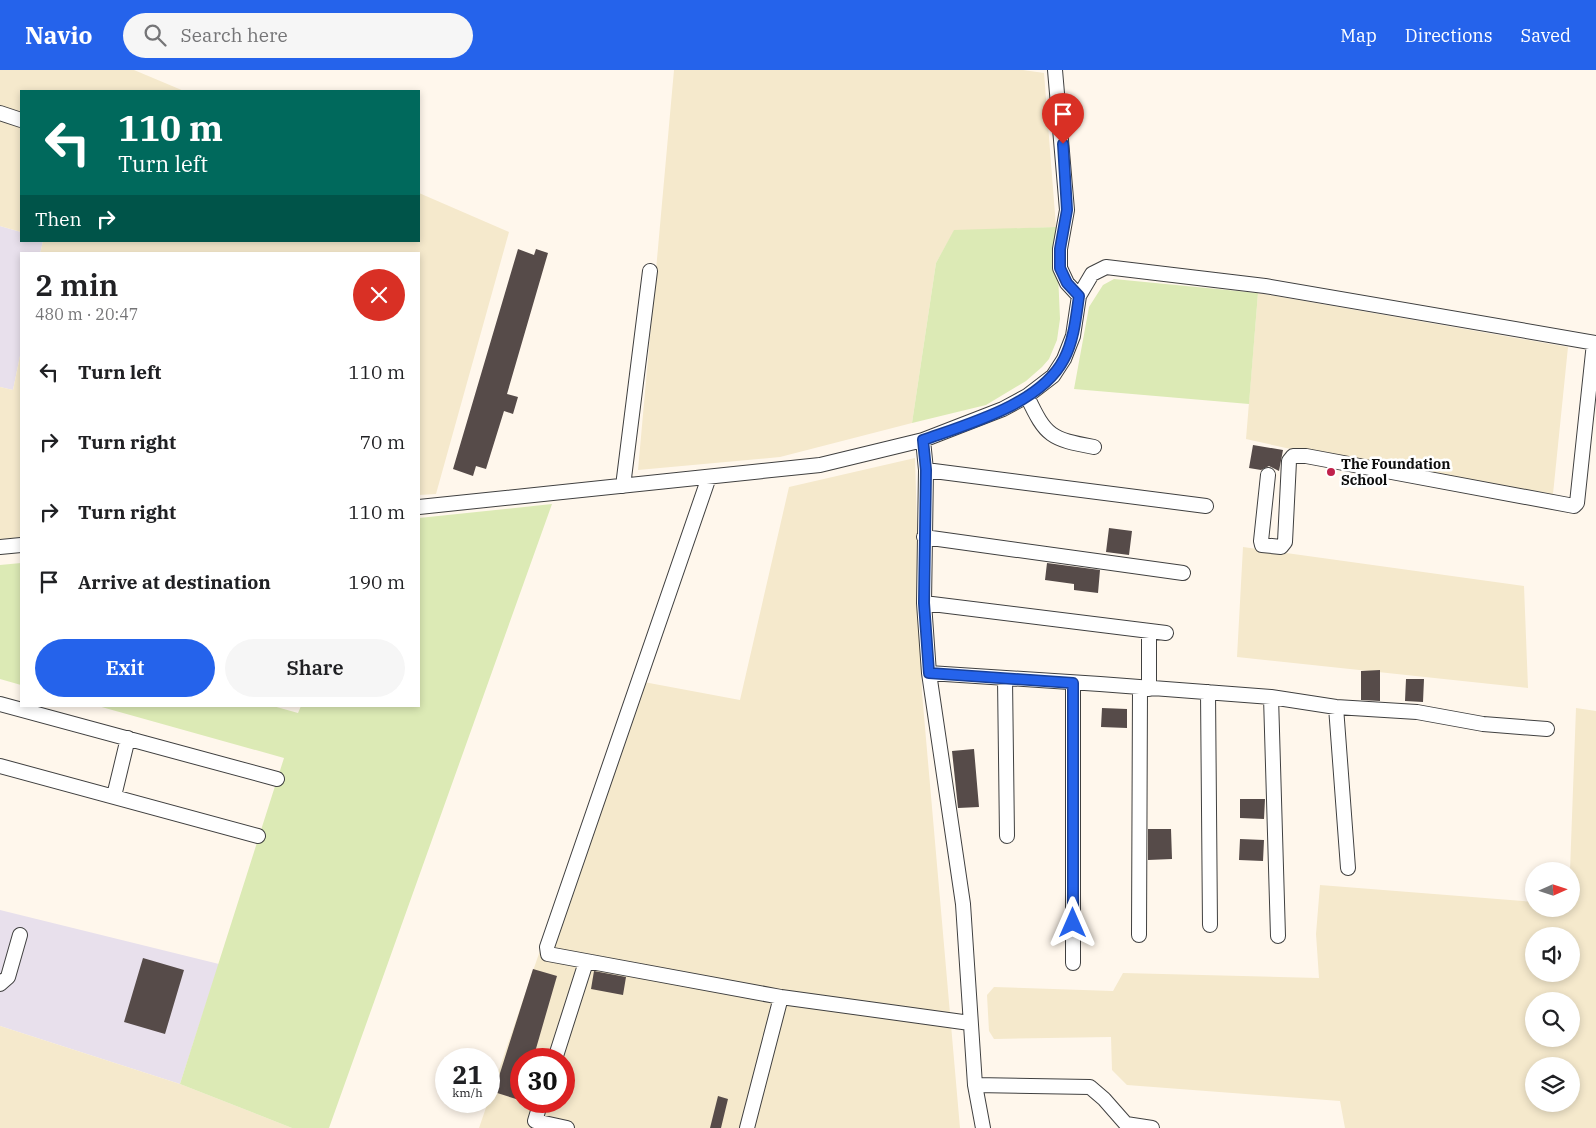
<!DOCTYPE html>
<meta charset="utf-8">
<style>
:root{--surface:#fff;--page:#f6f6f6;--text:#202124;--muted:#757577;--accent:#2563eb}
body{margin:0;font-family:"IBM Plex Serif",serif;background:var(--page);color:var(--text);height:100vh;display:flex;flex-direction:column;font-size:19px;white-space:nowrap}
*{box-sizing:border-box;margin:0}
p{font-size:16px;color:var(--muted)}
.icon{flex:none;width:28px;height:28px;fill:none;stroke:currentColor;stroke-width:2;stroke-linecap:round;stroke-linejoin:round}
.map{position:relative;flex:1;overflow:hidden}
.side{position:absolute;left:20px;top:182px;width:400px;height:455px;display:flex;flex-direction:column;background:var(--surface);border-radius:0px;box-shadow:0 2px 8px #0003}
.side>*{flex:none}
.guide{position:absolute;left:20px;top:20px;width:400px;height:152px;border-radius:0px;box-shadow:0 2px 8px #0003;background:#00695c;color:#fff;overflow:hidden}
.needle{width:32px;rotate:87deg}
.controls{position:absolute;left:1525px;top:792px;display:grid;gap:10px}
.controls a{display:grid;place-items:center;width:55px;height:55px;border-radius:50%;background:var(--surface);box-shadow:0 2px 8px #0003;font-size:25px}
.speed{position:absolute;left:435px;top:978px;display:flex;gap:10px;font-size:25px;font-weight:700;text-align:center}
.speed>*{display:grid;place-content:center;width:65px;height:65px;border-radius:50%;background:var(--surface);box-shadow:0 2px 8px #0003;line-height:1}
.speed small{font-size:12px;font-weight:400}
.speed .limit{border:8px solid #d22;background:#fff;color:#111}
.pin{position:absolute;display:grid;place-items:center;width:42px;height:42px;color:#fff;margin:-51px -21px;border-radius:50% 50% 50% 0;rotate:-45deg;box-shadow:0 0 5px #0007}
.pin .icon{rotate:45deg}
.me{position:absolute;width:55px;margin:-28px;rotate:0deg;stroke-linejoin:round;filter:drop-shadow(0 0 4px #0008)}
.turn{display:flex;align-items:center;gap:18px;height:105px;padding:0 15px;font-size:22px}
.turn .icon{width:65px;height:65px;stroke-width:2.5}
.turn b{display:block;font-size:35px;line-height:42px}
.then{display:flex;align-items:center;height:48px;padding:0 15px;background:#0003;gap:10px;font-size:19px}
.round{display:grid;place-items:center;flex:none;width:52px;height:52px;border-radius:26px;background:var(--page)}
.headline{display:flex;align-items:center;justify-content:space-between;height:85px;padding:0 15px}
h1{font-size:30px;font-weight:600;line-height:38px}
.primary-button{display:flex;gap:10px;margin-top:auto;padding:10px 15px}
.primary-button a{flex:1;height:58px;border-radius:30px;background:var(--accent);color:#fff;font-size:20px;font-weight:600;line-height:58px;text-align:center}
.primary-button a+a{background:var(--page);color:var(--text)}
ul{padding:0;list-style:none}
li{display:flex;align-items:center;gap:15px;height:70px;padding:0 15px}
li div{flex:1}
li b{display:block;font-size:19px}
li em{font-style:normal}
header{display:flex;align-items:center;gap:30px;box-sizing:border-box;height:70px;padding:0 25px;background:var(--accent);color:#fff}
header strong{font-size:24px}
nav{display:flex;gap:28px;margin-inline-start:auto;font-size:18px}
.search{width:350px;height:45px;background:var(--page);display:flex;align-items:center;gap:12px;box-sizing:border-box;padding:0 18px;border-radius:28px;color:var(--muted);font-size:19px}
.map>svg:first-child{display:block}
</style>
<header>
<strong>Navio</strong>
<div class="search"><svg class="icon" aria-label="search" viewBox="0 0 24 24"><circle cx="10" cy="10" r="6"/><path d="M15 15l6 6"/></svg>Search here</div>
<nav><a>Map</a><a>Directions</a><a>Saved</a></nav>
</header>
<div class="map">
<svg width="1596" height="1058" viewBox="0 0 1596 1058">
<rect width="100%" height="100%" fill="#fff7ec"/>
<!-- industrial -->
<path fill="#e8e0ec" d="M0 156 21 162V171H43L40 184H21V281L13 320 0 317Z
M0 840 219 894 180 1014 0 956Z"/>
<!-- farmland -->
<path fill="#f5e9cc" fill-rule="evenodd" d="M0 0H134L184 21H21V162L0 156Z
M674 0H1023L1044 3 1056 157 954 161 936 193 912 353 780 387 638 400Z
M419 123 509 162 436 424 419 425V184H40L43 171H419Z
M1258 223 1568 277 1553 424 1286 378 1246 369Z
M21 281V467L0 470V317L13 320Z
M915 388 922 623 960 1058H479L633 610 740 630 789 417ZM521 989H564V1031H521Z
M1243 477 1524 516 1528 618 1237 587Z
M1576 638 1596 641V1058H1345L1340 1031 1127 1015 1112 1000 1111 967 994 969 989 961 987 925 994 917 1113 921 1123 903 1319 908 1316 864 1320 815 1534 832V839H1571L1570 801ZM1534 866H1571V904H1534ZM1534 931H1571V969H1534ZM1571 996V1034H1534V996Z
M0 956 180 1014 292 1058H0Z"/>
<!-- green -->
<path fill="#dceab5" d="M1056 157 1060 249 1057 270 1049 289 1042 297 1026 311 986 335 912 353 936 193 954 160Z
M1114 209 1258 223 1249 334 1074 319 1089 237 1103 215Z
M552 434 329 1058H292L180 1014 284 688 98 636H273L298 643 301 636H419V448Z
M21 493V615L0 609V495Z"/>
<!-- building -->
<path fill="#564b49" d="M518 179 534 185 536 179 548 183 507 324 518 327 513 344 504 341 486 399 476 396 473 406 453 399Z
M1253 375 1283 380 1279 401 1269 396 1261 400 1249 398Z
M1109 458 1132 461 1129 485 1106 482Z
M1047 493 1100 500 1098 523 1074 520V514L1045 510Z
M1380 600V631L1361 630V601Z
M1406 609H1424L1423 632 1405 631Z
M1102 638 1127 639V658L1101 657Z
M974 679 979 737 958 738 952 681Z
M1240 729H1265L1264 749 1240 748Z
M1148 759H1171L1172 789 1148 790Z
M1240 769 1264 770 1263 791 1239 790Z
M143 888 184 900 165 964 124 952Z
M533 899 557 906 533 989H521V1012L516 1029 494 1022Z
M594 901 626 907 623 925 591 919Z
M718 1026 728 1029 721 1058H710Z"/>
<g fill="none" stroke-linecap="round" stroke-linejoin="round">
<!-- minor casing -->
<g stroke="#404040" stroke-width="16">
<path id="minor" d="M1055 0 1067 140 1060 179V198L1067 213 1079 226
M0 43 21 50
M1027 326C1046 367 1051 369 1094 377
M923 370 926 400 924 533 929 603 963 834 975 1015 983 1058
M926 400 1206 436
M1268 405 1261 471 1262 475 1281 477 1285 472 1289 391 1293 386H1306L1574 436 1577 433 1594 273
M709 407 547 877 548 884 781 927 970 953
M623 416 650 201
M419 437 820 395 923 370 1003 339 1027 326 1053 306 1064 289 1073 266 1079 226 1092 204 1106 197 1265 216 1596 273
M924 467 1183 503
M0 477 21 475
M924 533 1166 563
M1149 561V619
M929 603 1100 614 1271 627 1336 637 1417 642 1483 654 1547 659
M1005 609 1007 766
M1208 622 1210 855
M1271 627 1278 866
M0 634 277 709
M1336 637 1348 798
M0 696 258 766
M114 726 128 668
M1139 865 1140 618
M1073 893V613
M0 914 8 907 20 865
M555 989 586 892
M975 1015 1090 1017 1104 1029 1126 1054 1152 1058
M541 1031 535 1051 567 1058
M747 1058 781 927"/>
</g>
<!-- minor -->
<use href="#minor" stroke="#fff" stroke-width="14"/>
</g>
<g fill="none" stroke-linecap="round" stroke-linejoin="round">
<!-- route casing -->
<g stroke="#184099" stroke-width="12">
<path id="route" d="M1063 74 1067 140 1060 179V198L1067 213 1079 226C1076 247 1074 270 1064 289 1041 334 968 354 923 370L926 400 924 533 929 603 1073 613V853"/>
</g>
<!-- route -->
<use href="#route" stroke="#2563eb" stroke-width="9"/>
</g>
<!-- markers -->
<circle fill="#c1214b" stroke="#fff" stroke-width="2" cx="1331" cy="402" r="5"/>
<g text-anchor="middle" stroke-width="5" stroke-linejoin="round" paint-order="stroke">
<!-- poi labels -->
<g font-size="14" font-weight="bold" fill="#0d0d0d" stroke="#fff" text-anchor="start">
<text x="1341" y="399">The Foundation<tspan x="1341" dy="16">School</tspan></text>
</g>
</g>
</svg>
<div class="controls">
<a><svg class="needle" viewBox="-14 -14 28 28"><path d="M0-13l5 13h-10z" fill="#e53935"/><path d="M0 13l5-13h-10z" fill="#757577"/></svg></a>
<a><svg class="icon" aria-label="sound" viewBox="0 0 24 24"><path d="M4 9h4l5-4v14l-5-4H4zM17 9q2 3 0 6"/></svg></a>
<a><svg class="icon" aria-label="search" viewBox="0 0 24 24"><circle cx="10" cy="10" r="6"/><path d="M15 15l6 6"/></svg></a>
<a><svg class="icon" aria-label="layers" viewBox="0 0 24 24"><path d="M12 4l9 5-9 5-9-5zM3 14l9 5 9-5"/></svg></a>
</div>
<div class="speed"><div>21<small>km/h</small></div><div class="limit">30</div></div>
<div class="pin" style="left:1063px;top:74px;background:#d93025"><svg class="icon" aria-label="arrive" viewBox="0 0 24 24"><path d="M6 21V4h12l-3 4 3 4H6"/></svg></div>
<svg class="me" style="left:1073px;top:853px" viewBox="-20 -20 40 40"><path d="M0-17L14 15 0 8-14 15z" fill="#2563eb" stroke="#fff" stroke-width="4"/></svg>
<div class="guide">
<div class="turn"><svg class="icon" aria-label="left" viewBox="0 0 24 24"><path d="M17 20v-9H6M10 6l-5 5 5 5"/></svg><div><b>110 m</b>Turn left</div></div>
<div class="then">Then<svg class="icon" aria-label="right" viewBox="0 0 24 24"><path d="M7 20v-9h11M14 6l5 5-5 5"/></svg></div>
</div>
<section class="side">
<div class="headline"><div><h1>2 min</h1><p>480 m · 20:47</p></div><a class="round" style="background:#d93025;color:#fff"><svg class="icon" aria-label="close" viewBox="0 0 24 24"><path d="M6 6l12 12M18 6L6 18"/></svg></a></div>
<ul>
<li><svg class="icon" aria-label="left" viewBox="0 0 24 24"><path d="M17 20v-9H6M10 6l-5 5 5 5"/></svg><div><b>Turn left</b></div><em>110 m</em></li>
<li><svg class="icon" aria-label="right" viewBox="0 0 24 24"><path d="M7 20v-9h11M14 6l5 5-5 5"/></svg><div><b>Turn right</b></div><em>70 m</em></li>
<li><svg class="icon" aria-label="right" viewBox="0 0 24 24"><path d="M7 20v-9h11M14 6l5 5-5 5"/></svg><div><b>Turn right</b></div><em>110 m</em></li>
<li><svg class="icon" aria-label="arrive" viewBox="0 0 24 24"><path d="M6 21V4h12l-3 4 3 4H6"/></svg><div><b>Arrive at destination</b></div><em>190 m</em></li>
</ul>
<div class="primary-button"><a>Exit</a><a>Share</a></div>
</section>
</div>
